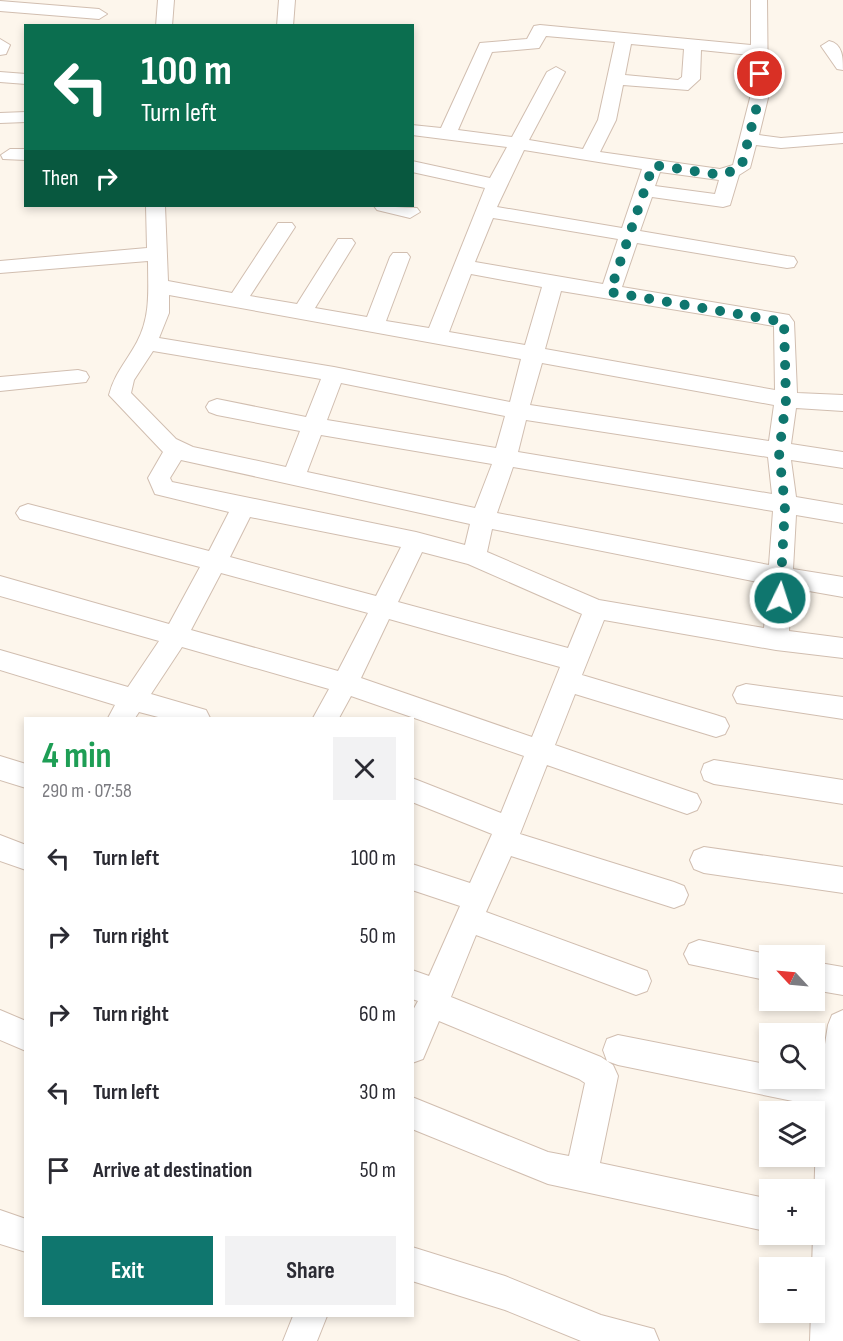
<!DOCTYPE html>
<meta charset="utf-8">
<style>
:root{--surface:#fff;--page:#f2f2f3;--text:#2b2b33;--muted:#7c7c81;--accent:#0f766e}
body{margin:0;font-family:"Sofia Sans Condensed",sans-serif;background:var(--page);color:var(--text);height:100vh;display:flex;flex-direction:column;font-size:22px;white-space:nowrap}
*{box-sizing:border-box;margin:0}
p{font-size:20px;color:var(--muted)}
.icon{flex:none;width:33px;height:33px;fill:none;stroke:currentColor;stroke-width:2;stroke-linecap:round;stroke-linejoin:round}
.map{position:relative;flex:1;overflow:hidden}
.sheet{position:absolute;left:24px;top:717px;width:390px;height:600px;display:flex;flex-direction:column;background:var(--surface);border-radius:0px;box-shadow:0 3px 9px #0003}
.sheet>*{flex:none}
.hud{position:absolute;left:24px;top:24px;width:390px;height:183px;border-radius:0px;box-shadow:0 3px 9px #0003;background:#0b6e4f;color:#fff;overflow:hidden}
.needle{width:39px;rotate:296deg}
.fabs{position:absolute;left:759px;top:945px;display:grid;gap:12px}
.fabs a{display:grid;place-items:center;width:66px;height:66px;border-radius:0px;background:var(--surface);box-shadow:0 3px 9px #0003;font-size:30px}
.pin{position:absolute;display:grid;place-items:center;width:51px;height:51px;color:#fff;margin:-26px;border:3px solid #fff;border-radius:50%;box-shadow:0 2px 6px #0007}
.me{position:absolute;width:66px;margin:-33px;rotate:4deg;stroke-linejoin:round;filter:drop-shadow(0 0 4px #0008)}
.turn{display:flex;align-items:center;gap:21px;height:126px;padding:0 18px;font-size:27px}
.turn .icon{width:78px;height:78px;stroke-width:2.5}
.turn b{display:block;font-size:42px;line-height:51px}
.then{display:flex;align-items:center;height:57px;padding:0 18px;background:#0003;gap:12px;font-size:22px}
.round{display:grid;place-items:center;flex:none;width:63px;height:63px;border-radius:0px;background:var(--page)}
.headline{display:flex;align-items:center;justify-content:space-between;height:102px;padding:0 18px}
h1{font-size:36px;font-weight:700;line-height:45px;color:#1e9e55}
.primary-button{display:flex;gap:12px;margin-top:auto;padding:12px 18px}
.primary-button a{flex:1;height:69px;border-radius:0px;background:var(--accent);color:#fff;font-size:24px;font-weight:700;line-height:69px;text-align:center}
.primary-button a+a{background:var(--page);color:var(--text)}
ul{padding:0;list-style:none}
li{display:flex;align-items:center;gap:18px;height:78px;padding:0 18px}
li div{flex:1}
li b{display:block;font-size:22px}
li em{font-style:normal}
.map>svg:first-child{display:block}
</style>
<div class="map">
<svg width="843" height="1341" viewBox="0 0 843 1341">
<rect width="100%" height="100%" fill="#fdf6ec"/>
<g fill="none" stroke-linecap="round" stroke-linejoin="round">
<!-- minor casing -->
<g stroke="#d1beb0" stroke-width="2">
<path id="minor" d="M158 0H174L172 26H156Z
M279 0H295L293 26H277Z
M751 0H767L768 98 759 135 781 138 843 133V143L781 148 756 145 750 168 739 175 730 205 723 207 652 197 640 231 787 256 794 257 797 262 794 267 787 268 637 243 622 287 789 315 794 322 797 393 843 395V411L796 408 791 444 843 452V468L791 460 796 497 843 505V523L796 515 793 569 843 577V597L792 588 789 631 843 638V658L776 650 604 620 582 675 716 715 725 718 729 726 725 734 716 737 575 694 555 745 697 794 701 802 697 810 687 814 547 765 520 834 674 882 684 886 688 895 684 904 674 908 511 856 486 912 647 971 651 981 647 991 636 995 476 935 451 997 601 1057 613 1065 618 1076 600 1163 770 1199V1232L548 1184 412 1129V1097L548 1152 569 1156 585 1083 579 1079 439 1021 423 1059 412 1063V1012L418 1001 412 999V970L429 976 460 906 412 890V864L470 883 492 834 412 802V778L501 813 524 756 351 696 339 718H313L329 689 182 647 151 694 206 710 210 718H162L139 712 135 718H108L115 705 0 670V650L128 687 159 641 0 596V576L169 624 200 567 20 519 16 513 20 507 28 504 209 551 229 512 155 494 148 478 163 452 109 395C114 374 127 361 137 342 151 316 148 290 148 261L0 273V261L147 248 146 206H165L168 281 232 293 278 223H292L295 227 250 296 297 304 338 239H352L355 243 315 308 367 317 390 257 393 253H407L410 257 386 321 429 328 485 188 412 172V161L490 178 507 147 412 135V125L441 128 480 43 527 39 534 26 540 25 751 45ZM546 36 615 42 598 120 583 149 529 140 565 72 556 67 547 72 512 137 458 130 492 52 539 48ZM631 44 684 49 682 77 678 80 625 75ZM701 50 750 55V98L733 165 720 169 600 152 616 120 623 85 688 90 700 79ZM524 150 642 169 622 228 497 207ZM660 172 719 180 715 194 655 186ZM493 218 618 239 603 284 475 262ZM471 274 542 287 525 345 449 332ZM561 291 774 326 775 390 545 349ZM169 295 521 359 510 402 334 367 159 338 169 313ZM153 351 321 379 306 417 217 399 209 402 206 407 209 412 217 415 300 431 286 467 193 447 176 439 131 393 134 380ZM542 363 774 405 769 441 530 405ZM341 383 505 416 496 448 327 420ZM526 420 768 457 772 494 518 452ZM321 435 492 464 475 508 307 472ZM181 460 470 524 465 545 416 532 172 482 170 478ZM513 467 773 511 769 565 497 513ZM250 517 401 547 376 596 230 557ZM492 529 768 584 764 628 599 600 487 552ZM422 552 468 564 582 614 568 648 398 602ZM221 573 368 613 338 671 191 630ZM389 619 560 667 532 737 361 678Z
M0 1 99 9 107 14 99 19 0 11Z
M0 39 10 45 6 54 0 55Z
M829 41C843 44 843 58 843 70L837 69 821 46Z
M0 72 26 74V84L0 82Z
M26 112V122L0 123V113Z
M10 149H26V160L3 159 1 155Z
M374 206 417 208 420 212 410 218 377 210Z
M78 370 86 372 89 377 86 382 0 391V377Z
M746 684 843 697V719L737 703 733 695 737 687Z
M0 756 26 764V788L0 780Z
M714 760 843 780V804L714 784 704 780 701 772 704 764Z
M0 835 26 845V870L0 861Z
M704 847 843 867V893L704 873 694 869 690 860 694 851Z
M699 940 776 956H770V981L689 964 684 954 689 944Z
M814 962 843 967V995L814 990Z
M0 1010 26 1021V1051L0 1040Z
M843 1010V1341H810L811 1312H814V1268H812L817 1106 618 1065 607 1061 603 1050 607 1039 618 1035 770 1065V1078H814V1075L820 1076 828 1025 832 1015Z
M0 1210 26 1219V1252L0 1244Z
M412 1247 505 1276 601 1315 654 1329 659 1341H581L505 1310 412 1281Z
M293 1316H327L317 1341H283Z"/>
</g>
<!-- minor -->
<use href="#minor" fill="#fff" fill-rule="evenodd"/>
</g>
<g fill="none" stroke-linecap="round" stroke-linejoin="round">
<!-- route -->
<path stroke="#0f766e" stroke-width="10" stroke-dasharray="0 18" d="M760 74 759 98 741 168 721 175 653 165 610 292 784 322 786 400 779 453 785 506 780 598"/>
</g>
</svg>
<div class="fabs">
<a><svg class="needle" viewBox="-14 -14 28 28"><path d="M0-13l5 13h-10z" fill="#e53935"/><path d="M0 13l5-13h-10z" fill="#7c7c81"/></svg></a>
<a><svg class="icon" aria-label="search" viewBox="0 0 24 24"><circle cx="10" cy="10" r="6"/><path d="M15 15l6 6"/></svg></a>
<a><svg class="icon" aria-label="layers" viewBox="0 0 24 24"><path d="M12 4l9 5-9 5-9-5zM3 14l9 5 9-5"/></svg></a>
<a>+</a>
<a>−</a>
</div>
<div class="pin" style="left:760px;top:74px;background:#d93025"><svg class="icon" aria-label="arrive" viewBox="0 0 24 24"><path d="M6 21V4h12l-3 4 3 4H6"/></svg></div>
<svg class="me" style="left:780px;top:598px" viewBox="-20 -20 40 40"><circle r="17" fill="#0f766e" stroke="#fff" stroke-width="3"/><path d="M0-11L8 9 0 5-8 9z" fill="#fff"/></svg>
<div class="hud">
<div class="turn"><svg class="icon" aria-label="left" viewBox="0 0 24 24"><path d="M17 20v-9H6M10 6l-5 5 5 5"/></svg><div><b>100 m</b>Turn left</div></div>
<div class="then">Then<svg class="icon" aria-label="right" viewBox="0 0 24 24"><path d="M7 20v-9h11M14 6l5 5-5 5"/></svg></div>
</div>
<section class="sheet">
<div class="headline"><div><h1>4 min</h1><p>290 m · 07:58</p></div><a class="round"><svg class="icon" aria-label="close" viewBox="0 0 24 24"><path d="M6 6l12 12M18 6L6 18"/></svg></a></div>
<ul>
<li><svg class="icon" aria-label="left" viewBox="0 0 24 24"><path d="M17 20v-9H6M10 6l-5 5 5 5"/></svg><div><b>Turn left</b></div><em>100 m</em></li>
<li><svg class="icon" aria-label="right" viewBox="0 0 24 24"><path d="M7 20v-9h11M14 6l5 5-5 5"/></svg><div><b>Turn right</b></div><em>50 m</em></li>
<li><svg class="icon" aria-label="right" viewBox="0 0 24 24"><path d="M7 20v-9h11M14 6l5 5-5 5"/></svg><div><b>Turn right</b></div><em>60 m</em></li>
<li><svg class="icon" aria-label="left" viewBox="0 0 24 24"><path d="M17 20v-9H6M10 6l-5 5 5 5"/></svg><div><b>Turn left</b></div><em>30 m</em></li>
<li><svg class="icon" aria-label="arrive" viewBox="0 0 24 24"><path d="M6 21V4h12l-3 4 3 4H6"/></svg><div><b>Arrive at destination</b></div><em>50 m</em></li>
</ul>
<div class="primary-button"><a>Exit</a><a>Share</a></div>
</section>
</div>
